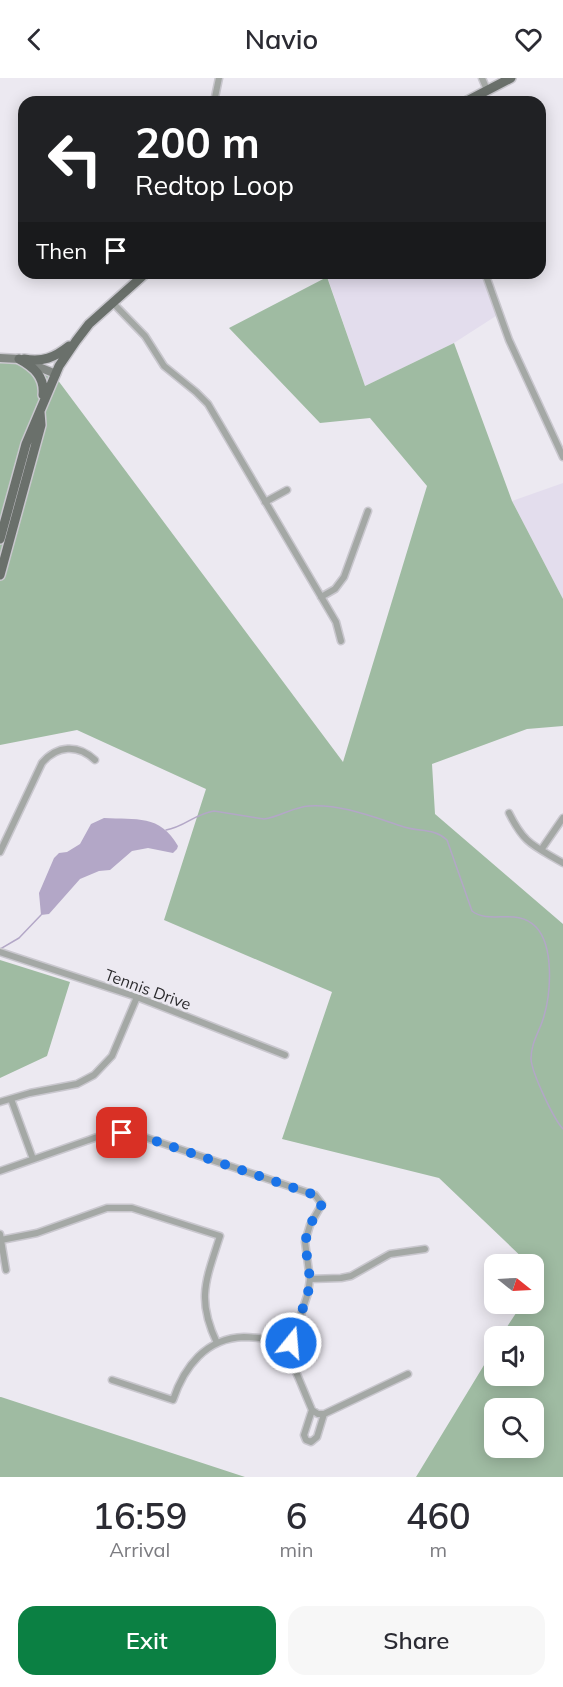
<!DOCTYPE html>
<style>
:root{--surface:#fff;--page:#f7f7f7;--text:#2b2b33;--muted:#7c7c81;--accent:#0b8043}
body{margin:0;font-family:Mulish,sans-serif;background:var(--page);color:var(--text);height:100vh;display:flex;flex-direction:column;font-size:22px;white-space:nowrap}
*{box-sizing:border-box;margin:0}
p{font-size:20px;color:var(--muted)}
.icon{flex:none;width:33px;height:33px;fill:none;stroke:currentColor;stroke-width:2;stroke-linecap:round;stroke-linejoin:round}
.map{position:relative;height:1399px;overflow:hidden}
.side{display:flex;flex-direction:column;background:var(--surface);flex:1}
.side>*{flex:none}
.hud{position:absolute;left:18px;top:18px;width:528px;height:183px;border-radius:18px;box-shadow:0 3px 15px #0003;background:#202124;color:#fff;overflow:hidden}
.needle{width:39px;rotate:108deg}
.controls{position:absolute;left:484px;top:1176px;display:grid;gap:12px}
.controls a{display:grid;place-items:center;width:60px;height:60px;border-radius:12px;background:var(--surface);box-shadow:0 3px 15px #0003;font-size:30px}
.pin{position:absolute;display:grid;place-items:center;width:51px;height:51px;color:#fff;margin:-26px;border-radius:12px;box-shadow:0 3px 9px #0006}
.me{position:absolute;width:66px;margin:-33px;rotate:17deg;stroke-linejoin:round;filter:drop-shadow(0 0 4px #0008)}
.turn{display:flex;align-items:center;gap:21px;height:126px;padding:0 18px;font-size:27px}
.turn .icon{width:78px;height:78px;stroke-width:2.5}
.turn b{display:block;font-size:42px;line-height:51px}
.then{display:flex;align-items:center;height:57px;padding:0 18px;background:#0003;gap:12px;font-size:22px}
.eta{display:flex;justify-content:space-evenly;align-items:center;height:102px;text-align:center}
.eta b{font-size:36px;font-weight:600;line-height:42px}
.action{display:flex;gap:12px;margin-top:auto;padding:12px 18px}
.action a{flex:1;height:69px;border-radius:18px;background:var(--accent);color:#fff;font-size:24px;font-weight:600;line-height:69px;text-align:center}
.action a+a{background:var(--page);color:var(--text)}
header{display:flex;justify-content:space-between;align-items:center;height:78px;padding:0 18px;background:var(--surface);font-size:27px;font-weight:600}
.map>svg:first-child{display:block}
</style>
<header><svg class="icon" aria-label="back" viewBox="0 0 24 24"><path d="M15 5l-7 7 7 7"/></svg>Navio<svg class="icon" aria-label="heart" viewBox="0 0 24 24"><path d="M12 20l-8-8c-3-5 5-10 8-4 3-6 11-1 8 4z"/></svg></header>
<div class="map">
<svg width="563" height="1399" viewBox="0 0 563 1399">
<rect width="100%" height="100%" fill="#ece9f1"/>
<!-- built -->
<path fill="#e3dded" d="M326 195H483L499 236 454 265 365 308Z
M563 405V521L512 423Z"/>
<!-- forest -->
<path fill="#9fbba2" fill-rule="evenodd" d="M327 199 365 308 454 265 512 423 563 521V648L527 651 432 686 435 736 563 846V1399H416L495 1269V1298H534V1258H501L522 1226H534V1205L539 1196 534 1191V1186H529L439 1100 282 1061 332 914 164 842 206 711 77 652 0 667V283L24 284 57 301 343 684 427 408 370 340 320 345 229 250ZM495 1330H534V1370H495Z
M0 882 70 904 47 978 0 1000Z
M0 1319H1L245 1399H0Z"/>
<!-- water -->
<path fill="#b3a7c7" d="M104 740C136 742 160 736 178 768L177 771 173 775 148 770 132 773 110 792 99 793 80 801 49 836 41 837 39 815 54 780 59 775 67 774 80 766 91 746Z"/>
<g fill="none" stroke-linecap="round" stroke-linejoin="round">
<!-- stream -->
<path stroke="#b3a7c7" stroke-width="1.5" d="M166 752C185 749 194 736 214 733L264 741C280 739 293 729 309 728 342 726 373 739 404 749 420 754 434 750 447 762L472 833C490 847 517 829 536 849 554 868 551 914 544 938 540 953 531 964 531 981 532 995 553 1040 563 1051
M0 871 19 860 41 837"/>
<!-- street casing -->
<g stroke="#c9c7ce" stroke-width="9">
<path id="street" d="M482 0 487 12
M214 24 219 0
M485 195 509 262 563 379
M112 224 145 258 164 288 196 314 208 326 336 544 341 563
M265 424 287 412
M321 519 335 511 344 499 368 433
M509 735C525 767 533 767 563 785
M541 772 563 740
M0 774 42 685C57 667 78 666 95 682
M0 874 137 919 285 977
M11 1021 33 1081
M0 1024 30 1015 77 1006 94 997 112 978 137 919
M0 1093 100 1058 121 1055 141 1058 315 1117 322 1126 310 1147 305 1164 310 1201 308 1215 290 1270 291 1282 312 1332 318 1336H324L408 1296
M0 1156 6 1192
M1 1162 37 1155 107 1130H132L220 1158C206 1202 196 1221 217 1265
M310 1201 341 1200 351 1198 390 1176 425 1171
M112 1302 173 1322C184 1289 206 1260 244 1259 259 1259 276 1263 291 1265
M312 1332 304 1357 306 1362 311 1364 317 1359 324 1336"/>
</g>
<!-- secondary casing -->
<g stroke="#c9c7ce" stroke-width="11">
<path id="secondary" d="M0 280 19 281 56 296"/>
</g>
<!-- primary casing -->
<g stroke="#c9c7ce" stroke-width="12">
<path id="primary" d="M465 24 511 0
M19 281C34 289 45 299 43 317
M24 281C43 284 54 280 69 268
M0 461 26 366 59 288 76 263 89 246 146 195
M0 497 41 347 40 334"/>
</g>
<!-- street -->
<use href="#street" stroke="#a4a8a5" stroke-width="6"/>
<!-- secondary -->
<use href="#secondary" stroke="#828783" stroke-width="8"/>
<!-- primary -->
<use href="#primary" stroke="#6a706b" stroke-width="9"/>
</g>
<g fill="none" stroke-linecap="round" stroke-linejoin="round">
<!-- route -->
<path stroke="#1a73e8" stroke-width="10" stroke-dasharray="0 18" d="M122 1055 141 1058 315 1117 322 1126 310 1147 305 1164 310 1201 308 1215 291 1265"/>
</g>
<g text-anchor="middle" stroke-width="5" stroke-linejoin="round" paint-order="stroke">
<!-- street labels -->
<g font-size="16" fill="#2b2a2d" stroke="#ece9f1">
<text transform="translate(148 911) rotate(20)" y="6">Tennis Drive</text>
</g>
</g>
</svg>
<div class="controls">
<a><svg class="needle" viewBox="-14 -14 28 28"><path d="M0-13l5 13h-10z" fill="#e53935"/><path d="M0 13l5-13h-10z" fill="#7c7c81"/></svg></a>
<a><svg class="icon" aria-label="sound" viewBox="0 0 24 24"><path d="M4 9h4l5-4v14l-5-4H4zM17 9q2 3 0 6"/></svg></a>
<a><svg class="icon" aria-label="search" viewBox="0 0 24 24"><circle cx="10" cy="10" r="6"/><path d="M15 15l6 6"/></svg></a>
</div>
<div class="pin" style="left:122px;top:1055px;background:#d93025"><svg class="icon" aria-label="arrive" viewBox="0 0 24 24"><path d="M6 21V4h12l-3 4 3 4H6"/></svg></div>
<svg class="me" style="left:291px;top:1265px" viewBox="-20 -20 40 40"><circle r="17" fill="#1a73e8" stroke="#fff" stroke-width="3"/><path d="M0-11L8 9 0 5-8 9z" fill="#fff"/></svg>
<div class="hud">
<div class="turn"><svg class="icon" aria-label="left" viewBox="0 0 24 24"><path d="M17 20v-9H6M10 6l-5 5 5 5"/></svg><div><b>200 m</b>Redtop Loop</div></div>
<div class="then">Then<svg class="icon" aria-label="arrive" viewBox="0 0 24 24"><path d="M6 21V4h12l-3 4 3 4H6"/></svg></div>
</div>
</div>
<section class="side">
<div class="eta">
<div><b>16:59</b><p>Arrival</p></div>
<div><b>6</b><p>min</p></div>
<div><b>460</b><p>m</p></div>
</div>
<div class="action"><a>Exit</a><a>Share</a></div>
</section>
